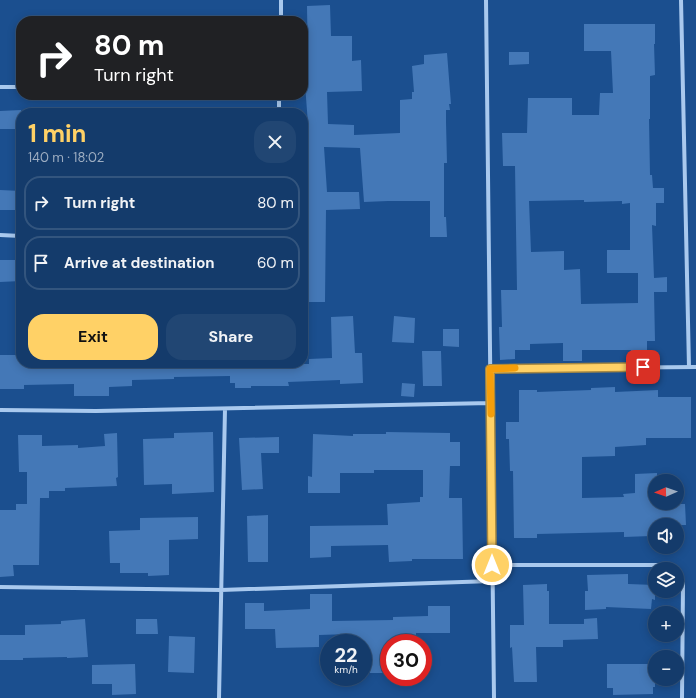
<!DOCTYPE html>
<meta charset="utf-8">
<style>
:root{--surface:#143b6b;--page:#214673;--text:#f1f3f6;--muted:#9dadc1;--line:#33557e;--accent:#ffd166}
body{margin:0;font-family:"DM Sans",sans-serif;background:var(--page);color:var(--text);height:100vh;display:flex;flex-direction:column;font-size:15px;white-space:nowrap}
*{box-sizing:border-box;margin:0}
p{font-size:13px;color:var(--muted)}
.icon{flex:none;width:22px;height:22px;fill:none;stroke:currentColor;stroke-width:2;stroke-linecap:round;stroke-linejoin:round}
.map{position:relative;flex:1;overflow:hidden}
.details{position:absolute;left:16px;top:108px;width:292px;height:260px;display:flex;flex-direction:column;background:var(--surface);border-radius:16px;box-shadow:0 2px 10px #0003,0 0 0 1px var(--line)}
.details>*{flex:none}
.banner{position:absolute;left:16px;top:16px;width:292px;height:84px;border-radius:16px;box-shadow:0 2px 10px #0003,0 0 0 1px var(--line);background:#202124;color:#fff;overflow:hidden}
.needle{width:26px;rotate:268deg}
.controls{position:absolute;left:648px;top:474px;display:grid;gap:8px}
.controls a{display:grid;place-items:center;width:36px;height:36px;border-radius:50%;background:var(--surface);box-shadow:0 2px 10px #0003,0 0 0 1px var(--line);font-size:20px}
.speed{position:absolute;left:320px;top:634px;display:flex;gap:8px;font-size:20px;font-weight:700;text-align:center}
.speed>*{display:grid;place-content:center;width:52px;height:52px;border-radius:50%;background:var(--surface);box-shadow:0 2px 10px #0003,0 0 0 1px var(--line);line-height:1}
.speed small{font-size:10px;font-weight:400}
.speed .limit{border:6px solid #d22;background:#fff;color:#111}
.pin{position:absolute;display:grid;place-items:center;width:34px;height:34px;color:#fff;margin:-17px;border-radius:8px;box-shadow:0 2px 6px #0006}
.me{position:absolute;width:44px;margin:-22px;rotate:0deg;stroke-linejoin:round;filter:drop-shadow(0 0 3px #0008)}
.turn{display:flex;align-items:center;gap:14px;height:84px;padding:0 12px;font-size:18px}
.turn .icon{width:52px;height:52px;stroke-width:2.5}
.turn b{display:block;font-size:28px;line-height:34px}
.round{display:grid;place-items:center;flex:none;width:42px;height:42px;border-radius:16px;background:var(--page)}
.summary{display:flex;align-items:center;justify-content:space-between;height:68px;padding:0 12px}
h1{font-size:24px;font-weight:700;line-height:30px;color:var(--accent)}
.cta{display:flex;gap:8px;margin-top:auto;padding:8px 12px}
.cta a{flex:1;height:46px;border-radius:16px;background:var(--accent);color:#111;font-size:16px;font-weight:700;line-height:46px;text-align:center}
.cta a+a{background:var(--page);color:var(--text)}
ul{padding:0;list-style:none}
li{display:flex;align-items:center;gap:12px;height:54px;margin:0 8px 6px;padding:0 4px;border:2px solid var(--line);border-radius:16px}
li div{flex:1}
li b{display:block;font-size:15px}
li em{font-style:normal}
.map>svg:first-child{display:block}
</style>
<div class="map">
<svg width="696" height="698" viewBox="0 0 696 698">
<rect width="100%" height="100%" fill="#1b4f8f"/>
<!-- building -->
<path fill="#4478b7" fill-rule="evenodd" d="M330 5 331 36H352V61L361 60 362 91 327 92 328 124 354 125V135L400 133V100L412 99V92H414L412 66 424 64V55L447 53 451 104H449L450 110H446V122L447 163H444V217H446L447 237H430V201H388L364 202 360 148 324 147 327 192H359L360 209 326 210 325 302H306V227H308L306 195H308L306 167H307L308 124 304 71 308 70 307 6Z
M584 24H655V44H654L655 75 650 76V119H649L650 175H652L653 188H664V203H656V226L652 225 654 278 667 277V292H654L655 341H647V358L631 359V350H582V361H563V343L530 344V350H515V359L500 360 499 327H502L501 290H517L515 166H503L502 133H527L528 98H572V115H599L600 93H613L611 51H584ZM584 200V202L622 201V204L630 203V250H607V273H638V303L581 304 580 269 564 270V251L531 252 529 201Z
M509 52H529V64L509 65Z
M21 110V129H0V111Z
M0 190 21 191V210H0Z
M0 260H21V281L0 282Z
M353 316 355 353H362L363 383 340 384V380L288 382 289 386H251V388H235V383H230V376L174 377V379L132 380V386L109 387V396H74V384L24 385V389H0V355H21V363L309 364V359L332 358 331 317Z
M394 316 415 318 414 343 392 342Z
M443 329H459V347L443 346Z
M422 351H441L442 386H423Z
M402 383 415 384 414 397 401 396Z
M615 387V392L658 390V397H691V438H646V445L615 447V456L582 457V498L624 497 623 494 635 493V474L657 473V481H655V503H657V504H685L686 525H651V536L624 537V532L537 534V538H514L513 471H510L509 439H506V422H519V390H537V392L591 390V388Z
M213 432 214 492 172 494V484L144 485 143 439 174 438V433Z
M386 432 450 433V442H460V466H450L449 498H462L463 559H412V561L389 562 388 545 331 546V557L310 558V526L388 525 387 504 420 502V497H423V470H374V473H340V493H308V476L312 477 313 434 353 436V434H386Z
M117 433 118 477 116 478 117 486 65 488V491H49V498H40L39 565H13L14 576 0 577V510H16V504H27V472H19L18 435H42V446L78 445V448L105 446 104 434Z
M279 437V453H261L263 489 242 490 239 438Z
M268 515V562H248L247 516Z
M198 517V539L169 540V575L148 576V573H120V563H110L109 531 140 530V518Z
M628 574V584L655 585V600L652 599 651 609 606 607V609L585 610V591H588L587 575Z
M547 584V591H549V624H584V619L597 618 598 639 563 640V647H536L537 682H514L512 647 510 648V625H524L523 585Z
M310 594H332V621L393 620V617L428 616V606H450V633H416V643H385V673H370V659H363V643H350V634L319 635V647L276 648 275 629H245V603H264V611L310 609Z
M85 619 88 657 67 658V657L23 658V660H0V635H25V625L61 624V621Z
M136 619H157L158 634H136Z
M169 636 195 637 194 673 168 672Z
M135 664 136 694 112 695V684H92V665Z
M607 664H655V687H653V694L613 695V688H607Z"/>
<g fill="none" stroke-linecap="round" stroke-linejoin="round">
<!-- minor -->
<path stroke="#a9c9ee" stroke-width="4" d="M486 0 494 698
M681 0 689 367
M281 21V0
M0 87H21
M279 95V113
M0 235 21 236
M490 369 696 367
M0 410 96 411 491 403
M492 565H660L672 569
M677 572 683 584 682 698
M0 587 221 590 492 581
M219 698 225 409"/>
</g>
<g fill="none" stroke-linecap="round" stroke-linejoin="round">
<!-- route casing -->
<g stroke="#a68842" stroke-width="10">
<path id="route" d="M492 565 490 369 643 367"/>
</g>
<!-- route -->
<use href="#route" stroke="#ffd166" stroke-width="7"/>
<!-- slow -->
<path stroke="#f59e0b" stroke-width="7" d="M491 414 490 369 515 368"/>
</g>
</svg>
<div class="controls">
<a><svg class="needle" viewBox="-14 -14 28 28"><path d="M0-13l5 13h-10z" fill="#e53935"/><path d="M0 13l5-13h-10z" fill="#9dadc1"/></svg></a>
<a><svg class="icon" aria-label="sound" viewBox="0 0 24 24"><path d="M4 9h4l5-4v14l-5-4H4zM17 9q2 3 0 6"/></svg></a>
<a><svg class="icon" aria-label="layers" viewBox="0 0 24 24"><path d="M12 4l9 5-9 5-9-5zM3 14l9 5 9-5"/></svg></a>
<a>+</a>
<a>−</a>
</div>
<div class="speed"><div>22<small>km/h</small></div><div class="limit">30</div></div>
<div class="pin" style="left:643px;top:367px;background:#d93025"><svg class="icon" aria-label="arrive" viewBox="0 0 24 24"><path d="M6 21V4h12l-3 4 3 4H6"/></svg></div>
<svg class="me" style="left:492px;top:565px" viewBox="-20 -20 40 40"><circle r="17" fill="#ffd166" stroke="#fff" stroke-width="3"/><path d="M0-11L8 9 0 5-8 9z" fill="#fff"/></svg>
<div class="banner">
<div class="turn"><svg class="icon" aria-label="right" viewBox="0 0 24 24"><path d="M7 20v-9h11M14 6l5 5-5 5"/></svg><div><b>80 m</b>Turn right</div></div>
</div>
<section class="details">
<div class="summary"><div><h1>1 min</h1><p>140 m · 18:02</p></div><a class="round"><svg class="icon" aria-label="close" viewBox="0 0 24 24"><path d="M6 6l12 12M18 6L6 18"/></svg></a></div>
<ul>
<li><svg class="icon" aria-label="right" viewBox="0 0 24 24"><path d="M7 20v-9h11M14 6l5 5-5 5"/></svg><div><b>Turn right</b></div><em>80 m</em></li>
<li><svg class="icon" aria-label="arrive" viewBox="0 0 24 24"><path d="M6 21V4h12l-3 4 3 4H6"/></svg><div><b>Arrive at destination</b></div><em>60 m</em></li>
</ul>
<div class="cta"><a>Exit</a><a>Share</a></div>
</section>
</div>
